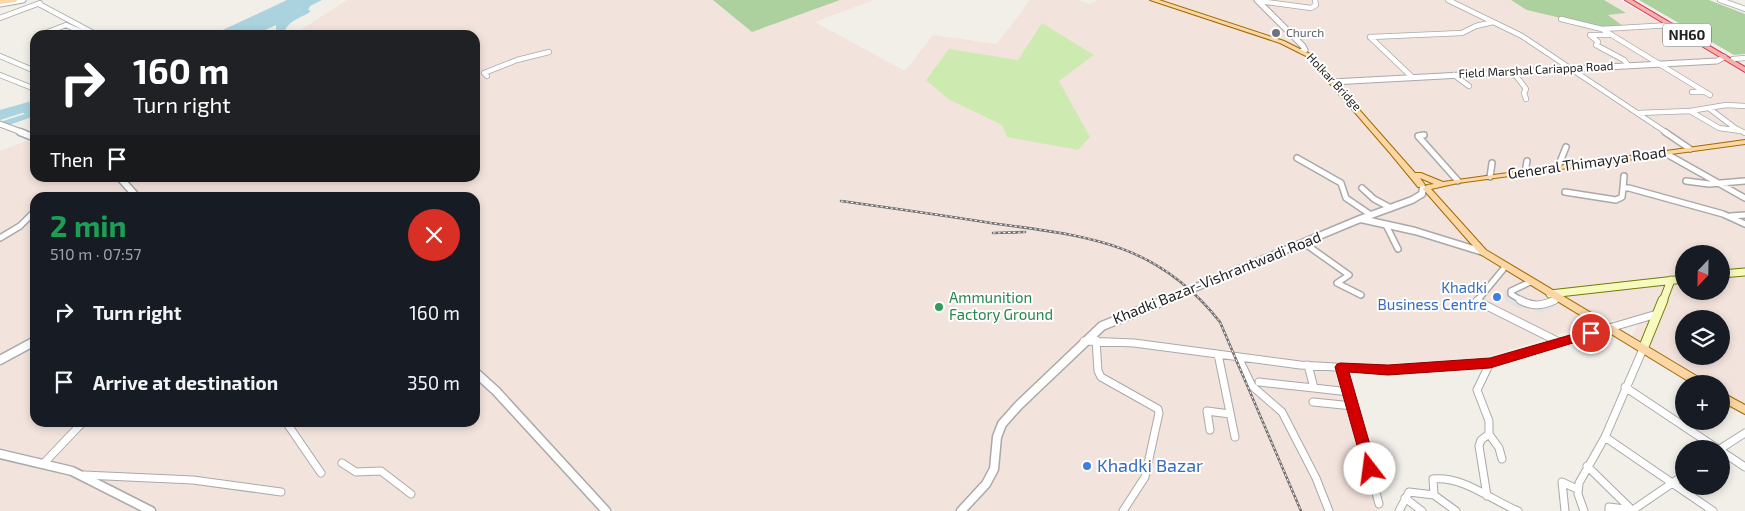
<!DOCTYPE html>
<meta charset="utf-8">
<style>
:root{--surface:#171b24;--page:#20242c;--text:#f1f3f6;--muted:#9ea1a6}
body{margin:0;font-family:"Exo 2",sans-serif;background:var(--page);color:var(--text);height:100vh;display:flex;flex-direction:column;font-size:19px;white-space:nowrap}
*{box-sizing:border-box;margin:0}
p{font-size:16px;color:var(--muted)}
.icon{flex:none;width:28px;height:28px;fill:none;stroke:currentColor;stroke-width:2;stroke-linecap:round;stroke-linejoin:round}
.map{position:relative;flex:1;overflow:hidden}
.details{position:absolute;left:30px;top:192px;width:450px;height:235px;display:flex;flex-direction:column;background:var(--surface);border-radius:15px;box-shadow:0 2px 8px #0003}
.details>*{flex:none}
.guide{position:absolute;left:30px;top:30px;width:450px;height:152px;border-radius:15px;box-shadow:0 2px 8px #0003;background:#202124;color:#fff;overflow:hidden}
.needle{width:32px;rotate:202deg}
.buttons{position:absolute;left:1675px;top:245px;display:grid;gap:10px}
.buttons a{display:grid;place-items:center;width:55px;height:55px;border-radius:50%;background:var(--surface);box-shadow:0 2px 8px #0003;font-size:25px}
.pin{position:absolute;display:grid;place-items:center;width:42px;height:42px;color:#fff;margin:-21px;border:2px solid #fff;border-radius:50%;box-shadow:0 1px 5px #0007}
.me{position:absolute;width:55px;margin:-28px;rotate:345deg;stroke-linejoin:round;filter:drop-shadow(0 0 4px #0008)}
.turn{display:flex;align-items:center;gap:18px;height:105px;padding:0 20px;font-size:22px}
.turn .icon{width:65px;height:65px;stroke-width:2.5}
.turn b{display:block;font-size:35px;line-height:42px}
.then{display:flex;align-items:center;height:48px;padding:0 20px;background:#0003;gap:10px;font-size:19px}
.round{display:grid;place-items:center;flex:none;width:52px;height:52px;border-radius:26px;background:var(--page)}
.overview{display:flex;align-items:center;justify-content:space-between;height:85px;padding:0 20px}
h1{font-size:30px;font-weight:700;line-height:38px;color:#1e9e55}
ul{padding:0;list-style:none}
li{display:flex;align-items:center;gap:15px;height:70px;padding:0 20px}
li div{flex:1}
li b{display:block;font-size:19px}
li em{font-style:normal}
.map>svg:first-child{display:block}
</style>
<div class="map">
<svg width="1745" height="511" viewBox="0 0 1745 511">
<rect width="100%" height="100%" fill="#f2efe9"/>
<!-- military -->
<path fill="#f3e3dd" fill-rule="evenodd" d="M347 0H874L815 22 905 71 933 35 997 44 1030 0H1077L1090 4 1098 0H1620L1745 71V407L1721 393V384H1707L1631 339 1641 316 1592 324 1484 358 1386 364 1339 365 1376 506 1380 511H0V151L26 141 35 144V178H475V35H296L302 29ZM35 198H475V422H35ZM1684 254H1721V291H1684ZM1684 319H1721V356H1684Z"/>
<!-- grass -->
<path fill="#cdebb0" d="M1042 23 1094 55 1059 81 1090 137 1078 150 1007 137 1002 125 948 99 926 80 949 49 1018 60Z"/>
<!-- forest -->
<path fill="#add19e" d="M713 0H840L752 32Z
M1511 0H1604L1626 13 1608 15 1623 26 1599 27 1527 10Z
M1639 0H1709L1745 14V54L1734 55Z"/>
<!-- parking -->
<path fill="#e2e2e2" d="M1519 283 1527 288 1517 294 1518 297 1527 303 1548 301 1556 307 1538 313 1533 309 1518 308 1506 301 1504 292Z"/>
<!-- water -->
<path fill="#aad3df" d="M287 0H322L310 6 308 10 311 11C301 19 286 20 284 35H276V25L254 35H212Z
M35 100V116L0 128V122L25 114 21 111 0 116V110Z"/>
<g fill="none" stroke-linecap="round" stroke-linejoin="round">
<!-- river -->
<path fill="#aad3df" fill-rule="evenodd" d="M35 105V109L0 120V116Z"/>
<!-- minor-far2 casing -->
<g stroke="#a9a9a9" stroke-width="6">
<path id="minor-far2" d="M1448 0 1522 36 1667 133
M1720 0 1745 9
M1258 1 1311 8 1316 5 1315 0
M39 4 97 35
M0 18 40 3
M1561 19 1602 29 1671 25
M1602 29 1710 95
M40 35 66 25 82 32 75 35
M1609 35H1590L1598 42 1596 45 1624 60 1628 65
M1370 37 1462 33 1476 26 1493 22
M1370 37 1412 77
M0 56 35 71
M1733 59 1745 58
M1510 72 1517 77 1526 89 1524 93 1526 99
M0 75 35 89
M1454 75 1469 86
M487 76 484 73 517 60 549 52
M1692 92H1704
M1710 109 1735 128 1745 133
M1690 111 1719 128 1741 131
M1638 113 1690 111 1726 105 1745 106"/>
</g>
<!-- minor-far1 casing -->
<g stroke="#a9a9a9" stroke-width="8">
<path id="minor-far1" d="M1665 132 1690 149
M1424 135 1418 136 1458 181
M1665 153 1745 198
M1297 158 1341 183 1346 198 1371 215
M1558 167 1566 147
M1525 172 1527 161
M1490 177 1492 163
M1686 181 1709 184 1745 181
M1362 188 1374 199 1391 208
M1623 188 1624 176
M1565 192 1616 200 1622 197 1623 188H1629L1723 214 1745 224
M1730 216 1745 215
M1386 225 1398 249
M0 238 20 226 35 211
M1304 243 1349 275 1337 283 1361 295
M1477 301 1505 267
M1522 301 1511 294V291L1530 282
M1553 301 1558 298"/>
</g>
<!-- minor casing -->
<g stroke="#a9a9a9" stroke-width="9">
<path id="minor" d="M1478 300 1477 301 1559 342
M1520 300C1532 307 1542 306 1555 300
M1096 340 1098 371 1101 377 1158 409 1159 413 1145 477 1123 511
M1084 341 1134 343 1300 365 1388 370 1490 363 1657 314
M1218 354 1235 437
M1238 357 1252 386 1282 412 1316 478 1329 511
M1308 365 1314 388 1349 392 1341 367
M1259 382 1314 388
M1625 387 1718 449
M1349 392 1379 504
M1313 402 1353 406
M286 422 321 473
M1210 430 1207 411 1230 414
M1489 434V421L1477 390 1490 363
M1605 437 1713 511
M1720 449 1745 433
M1721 451 1745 467
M44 463 83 422
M342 463 356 472 381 471 411 494
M1587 466 1632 510
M84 475 193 480 281 492
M1487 496 1479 446 1481 440 1489 434 1499 448 1502 459
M1405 498 1422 511
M1399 511 1409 492 1434 495
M1456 511 1434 495 1433 479C1464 476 1491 500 1518 511
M1565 511 1562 482 1577 489
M1584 511 1578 494 1579 483 1605 437 1643 349
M1609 511V507L1633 510 1684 475"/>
</g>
<!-- tertiary-far2 casing -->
<g stroke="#a9a9a9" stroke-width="7">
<path id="tertiary-far2" d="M1257 0 1303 46 1305 50 1302 51
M0 4 23 0
M1332 82 1717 61 1724 57
M0 124 24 133"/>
</g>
<!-- tertiary-far1 casing -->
<g stroke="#a9a9a9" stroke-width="9">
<path id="tertiary-far1" d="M20 132 35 138
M120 178 138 198
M1361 219 1415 231 1483 252
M1163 301 1360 219 1412 200 1422 194 1423 188"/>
</g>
<!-- tertiary casing -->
<g stroke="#a9a9a9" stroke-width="11">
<path id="tertiary" d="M0 360 35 341
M475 372 496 391 606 511
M0 454 72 471 151 511
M961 511 986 484 994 469 997 437 1002 424 1019 405 1102 326 1166 300"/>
</g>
<!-- secondary-far1 casing -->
<g stroke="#707d05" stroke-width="9">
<path id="secondary-far1" d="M1721 274 1745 272
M1550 294 1684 279
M1663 301 1671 280"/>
</g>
<!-- secondary casing -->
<g stroke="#707d05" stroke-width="11">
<path id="secondary" d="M1643 349 1663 300"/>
</g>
<!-- primary casing -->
<g stroke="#a06b00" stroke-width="2">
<path id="primary" d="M0 0H18L15 2 0 4Z
M1150 0H1159L1284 41 1310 54 1415 173H1421L1443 182 1745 140V144L1458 183 1431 189 1486 250 1705 381 1706 384H1693L1480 254 1423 189 1427 185 1434 184 1420 178 1425 185 1421 187H1418L1390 153 1306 56 1280 43Z
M1721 392 1745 405V414L1721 401Z"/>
</g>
<!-- trunk casing -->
<g stroke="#dc2a67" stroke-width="2">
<path id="trunk" d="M1625 0H1632L1745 67V72Z"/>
</g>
<!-- minor-far2 -->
<use href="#minor-far2" stroke="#fff" stroke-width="4.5"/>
<!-- minor-far1 -->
<use href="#minor-far1" stroke="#fff" stroke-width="5"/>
<!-- minor -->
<use href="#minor" stroke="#fff" stroke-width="7"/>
<!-- tertiary-far2 -->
<use href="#tertiary-far2" stroke="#fff" stroke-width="5"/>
<!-- tertiary-far1 -->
<use href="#tertiary-far1" stroke="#fff" stroke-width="6"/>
<!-- tertiary -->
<use href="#tertiary" stroke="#fff" stroke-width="8"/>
<!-- secondary-far1 -->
<use href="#secondary-far1" stroke="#f7fabf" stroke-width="7"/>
<!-- secondary -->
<use href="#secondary" stroke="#f7fabf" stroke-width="9"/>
<!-- primary -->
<use href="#primary" fill="#fcd6a4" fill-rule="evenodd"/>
<!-- trunk -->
<use href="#trunk" fill="#f2b4a3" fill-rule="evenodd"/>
<!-- rail casing -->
<g stroke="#707070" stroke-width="2.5">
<path id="rail" d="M841 201C891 208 941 215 991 223 1086 236 1156 241 1220 322L1301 511
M993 233 1025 232"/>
</g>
<!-- rail -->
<use href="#rail" stroke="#fff" stroke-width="1" stroke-dasharray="2.5" stroke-linecap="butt"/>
</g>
<!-- route -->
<path fill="#d40000" stroke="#8a0000" d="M1591 329 1598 333 1596 336 1490 368 1388 375 1349 372 1377 469 1375 474 1370 475 1365 474 1335 367 1337 364 1341 363 1388 365 1490 358Z"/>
<!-- markers -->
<circle fill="#6b7280" stroke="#fff" stroke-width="2" cx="1276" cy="33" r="5"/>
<g fill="#3f7fe0" stroke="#fff" stroke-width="2">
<circle cx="1497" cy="297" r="5"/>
<circle cx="1087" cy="466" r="5"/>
</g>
<circle fill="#2e9e5b" stroke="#fff" stroke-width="2" cx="939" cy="307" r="5"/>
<g text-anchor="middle" stroke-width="4" stroke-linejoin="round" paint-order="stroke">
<!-- far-worship labels -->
<g font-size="12" fill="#5b616d" stroke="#fff" text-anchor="start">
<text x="1286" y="37">Church</text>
</g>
<!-- far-street labels -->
<g font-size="12" fill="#222" stroke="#fff">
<text transform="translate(1536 70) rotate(-3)" y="4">Field Marshal Cariappa Road</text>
<text transform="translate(1334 82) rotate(47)" y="4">Holkar Bridge</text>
</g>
<!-- shield labels -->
<rect fill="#fff" stroke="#646464" stroke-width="1" x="1663" y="23.5" width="48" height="23" rx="4"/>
<g font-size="14" font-weight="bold" fill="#222">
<text x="1687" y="40">NH60</text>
</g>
<!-- street labels -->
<g font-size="15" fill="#222" stroke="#fff">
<text transform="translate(1587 163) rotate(-8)" y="5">General Thimayya Road</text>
<text transform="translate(1217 278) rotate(-22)" y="5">Khadki Bazar-Vishrantwadi Road</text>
</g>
<!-- shop labels -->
<g font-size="15" fill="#366cbe" stroke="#fff" text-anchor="end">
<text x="1487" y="293">Khadki<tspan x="1487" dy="17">Business Centre</tspan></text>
</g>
<!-- leisure labels -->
<g font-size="15" fill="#27864d" stroke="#fff" text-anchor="start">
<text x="949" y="303">Ammunition<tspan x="949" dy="17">Factory Ground</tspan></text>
</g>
<!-- near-shop labels -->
<g font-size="18" fill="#366cbe" stroke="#fff" text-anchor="start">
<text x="1097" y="472">Khadki Bazar</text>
</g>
</g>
</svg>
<div class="buttons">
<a><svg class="needle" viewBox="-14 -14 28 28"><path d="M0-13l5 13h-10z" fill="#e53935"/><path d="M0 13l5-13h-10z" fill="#9ea1a6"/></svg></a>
<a><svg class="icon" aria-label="layers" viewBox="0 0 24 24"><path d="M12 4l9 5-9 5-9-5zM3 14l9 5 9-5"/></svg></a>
<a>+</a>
<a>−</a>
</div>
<div class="pin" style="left:1591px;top:333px;background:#d93025"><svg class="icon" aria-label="arrive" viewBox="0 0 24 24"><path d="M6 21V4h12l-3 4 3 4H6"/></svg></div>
<svg class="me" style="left:1370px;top:469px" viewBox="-20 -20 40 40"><circle r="19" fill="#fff"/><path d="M0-13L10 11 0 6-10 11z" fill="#d40000"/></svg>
<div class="guide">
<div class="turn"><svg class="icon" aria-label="right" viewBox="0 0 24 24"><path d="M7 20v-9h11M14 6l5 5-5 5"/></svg><div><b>160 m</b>Turn right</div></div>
<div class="then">Then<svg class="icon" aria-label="arrive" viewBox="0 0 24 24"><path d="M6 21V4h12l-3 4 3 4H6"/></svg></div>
</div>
<section class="details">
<div class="overview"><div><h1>2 min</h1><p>510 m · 07:57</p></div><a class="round" style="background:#d93025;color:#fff"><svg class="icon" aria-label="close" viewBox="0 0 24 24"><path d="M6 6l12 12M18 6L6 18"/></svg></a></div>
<ul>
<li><svg class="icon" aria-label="right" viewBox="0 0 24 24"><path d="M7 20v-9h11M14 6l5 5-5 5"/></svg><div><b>Turn right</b></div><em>160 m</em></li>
<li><svg class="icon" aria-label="arrive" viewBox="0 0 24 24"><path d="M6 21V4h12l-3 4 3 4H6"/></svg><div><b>Arrive at destination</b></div><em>350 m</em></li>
</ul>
</section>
</div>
